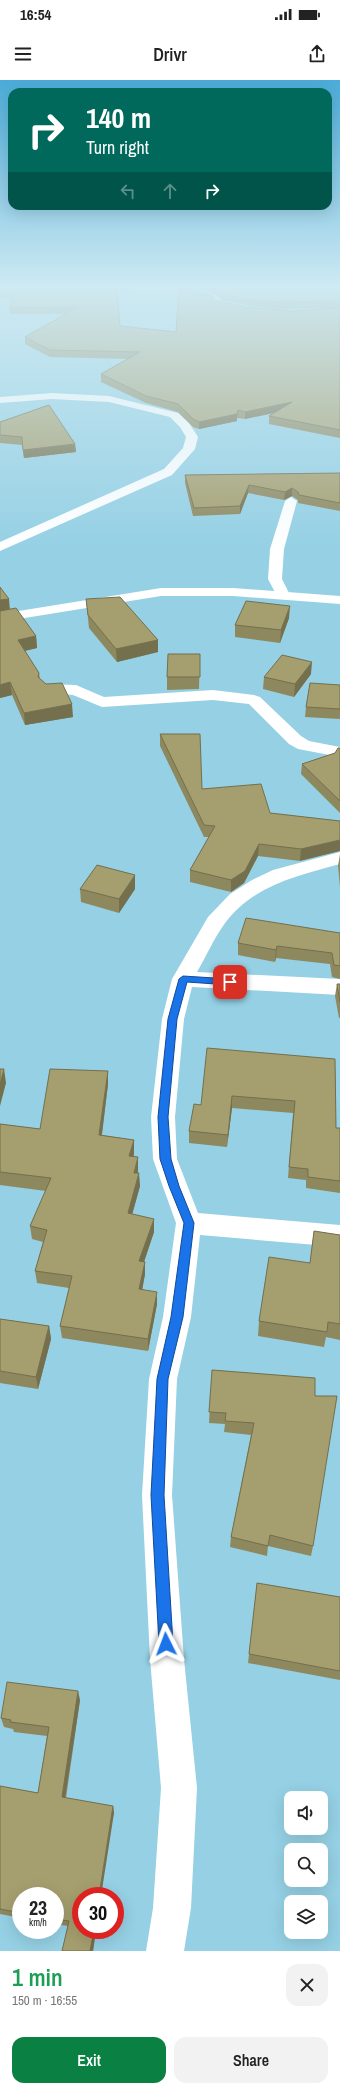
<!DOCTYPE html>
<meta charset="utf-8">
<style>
:root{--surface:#fff;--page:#f2f2f2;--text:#222;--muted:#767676;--accent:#0b8043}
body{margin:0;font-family:"Archivo Narrow",sans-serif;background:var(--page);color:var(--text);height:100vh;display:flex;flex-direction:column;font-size:15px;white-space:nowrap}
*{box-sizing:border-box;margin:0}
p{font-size:13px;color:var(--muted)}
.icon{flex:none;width:22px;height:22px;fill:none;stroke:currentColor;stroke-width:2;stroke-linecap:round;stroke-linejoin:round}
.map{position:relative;height:1871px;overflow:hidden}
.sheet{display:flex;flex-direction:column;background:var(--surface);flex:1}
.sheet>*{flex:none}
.banner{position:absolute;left:8px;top:8px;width:324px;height:122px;border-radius:12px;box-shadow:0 4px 16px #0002;background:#00695c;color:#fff;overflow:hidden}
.fabs{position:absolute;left:284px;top:1711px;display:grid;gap:8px}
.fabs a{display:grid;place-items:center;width:44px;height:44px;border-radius:8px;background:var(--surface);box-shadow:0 4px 16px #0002;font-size:20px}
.speed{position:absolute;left:12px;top:1807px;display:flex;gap:8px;font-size:20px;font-weight:700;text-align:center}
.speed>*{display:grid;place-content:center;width:52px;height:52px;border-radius:50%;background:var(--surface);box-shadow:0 4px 16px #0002;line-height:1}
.speed small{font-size:10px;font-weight:400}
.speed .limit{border:6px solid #d22;background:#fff;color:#111}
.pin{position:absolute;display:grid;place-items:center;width:34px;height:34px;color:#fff;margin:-17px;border-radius:8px;box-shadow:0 2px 6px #0006}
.me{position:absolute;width:44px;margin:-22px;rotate:357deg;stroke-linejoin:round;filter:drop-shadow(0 0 3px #0008)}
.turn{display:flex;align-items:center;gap:14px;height:84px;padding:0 12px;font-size:18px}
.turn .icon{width:52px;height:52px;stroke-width:2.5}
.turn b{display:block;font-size:28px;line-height:34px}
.lanes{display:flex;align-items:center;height:38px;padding:0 12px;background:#0003;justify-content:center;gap:20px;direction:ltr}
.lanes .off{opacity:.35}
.round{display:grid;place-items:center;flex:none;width:42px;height:42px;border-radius:12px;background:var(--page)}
.head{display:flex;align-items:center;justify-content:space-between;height:68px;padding:0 12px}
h1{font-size:24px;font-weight:600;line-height:30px;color:#1e9e55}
.primary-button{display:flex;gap:8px;margin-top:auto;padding:8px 12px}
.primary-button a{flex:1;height:46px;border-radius:12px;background:var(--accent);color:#fff;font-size:16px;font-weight:600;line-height:46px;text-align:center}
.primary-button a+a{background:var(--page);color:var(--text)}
.status{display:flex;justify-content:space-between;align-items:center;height:28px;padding:0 20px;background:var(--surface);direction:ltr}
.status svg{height:11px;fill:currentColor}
header{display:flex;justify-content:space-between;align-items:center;height:52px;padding:0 12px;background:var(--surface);font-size:18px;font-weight:600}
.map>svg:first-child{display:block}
</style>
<div class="status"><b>16:54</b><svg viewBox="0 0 49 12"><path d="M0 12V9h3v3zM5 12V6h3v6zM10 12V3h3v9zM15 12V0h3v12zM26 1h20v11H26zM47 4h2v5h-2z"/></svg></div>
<header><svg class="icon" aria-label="menu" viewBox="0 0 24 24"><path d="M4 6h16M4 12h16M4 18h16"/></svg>Drivr<svg class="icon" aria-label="share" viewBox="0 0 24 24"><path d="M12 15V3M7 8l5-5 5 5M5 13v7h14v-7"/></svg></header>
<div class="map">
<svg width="340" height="1871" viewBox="0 0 340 1871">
<rect width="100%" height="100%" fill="#95d0e4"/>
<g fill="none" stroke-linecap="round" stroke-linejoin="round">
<!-- minor -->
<path fill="#fff" fill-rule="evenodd" d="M133 208C162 208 190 206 218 216L221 221 248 231 243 234C232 232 217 230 212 220L186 213 137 211Z
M52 313 109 316 178 333 189 343 198 357 195 369 172 395 0 471V462L164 389 183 368 186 357 180 347 170 337 109 322 52 319 0 323V317Z
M291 417 297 421 284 469 282 499 290 515 288 518H278L268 499 270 469 285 421Z
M48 604 76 605 104 617 213 610 254 615 260 617 301 656 309 661 340 667V677L298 669 289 664 249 624 213 620 102 627 73 615 42 612 40 609 42 606Z
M340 772V784C296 796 251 806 223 846 213 860 206 877 197 892L340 899V915L192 907 184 939 175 1037 177 1079 198 1133 340 1145V1167L200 1155 191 1237 177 1299 172 1415 184 1579 197 1708 191 1828 184 1871H146L153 1828 161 1708 150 1579 142 1415 149 1299 163 1237 176 1143 153 1079 151 1037 162 939 172 899 208 837 230 814 252 800 273 790Z"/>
<!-- major -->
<path fill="#fff" fill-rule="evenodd" d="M161 508H233L340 516V524L233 516H161L0 542V534Z"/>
</g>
<!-- wall -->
<path fill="#8e885f" d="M0 208H117L120 246 176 252 215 220 245 227 293 231 340 228V358L269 344V336L275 333 245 339 237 338V341L199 349 193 347 178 332 146 323 101 302V294L128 279 50 277 25 264V257L66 234H10V228L12 219 0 218Z
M190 208H340V228L280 229 250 226 222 220 215 214 206 210Z
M0 342 75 364 76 372 24 378 22 365 0 363Z
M340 393V431L298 423V420L292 416 284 420 248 413 240 434 193 436 185 403V395Z
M86 519 158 560V572L117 582 89 548Z
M10 529 36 556 37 568 25 571 39 593 40 599 73 637 25 645 12 615 0 618Z
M289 538 280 563 235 557V545Z
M200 574 199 609 167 610V597Z
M311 594 294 617 263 609 264 597Z
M340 605V639L305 637 306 627Z
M160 654 202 709 270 733 340 741 300 781 258 776 244 803 231 812 190 802V790L209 757H204L160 666Z
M340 668V733L301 694 302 684 335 673Z
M340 774V807L338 786Z
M80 809H135L119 833 81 822Z
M340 853V899L332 897 330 884 276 878 275 882 238 875V863Z
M337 904H340V938H339L335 916Z
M335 979 336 1048H340V1113L306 1108V1100L288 1098 293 1033 232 1028 227 1067 189 1063V1051L201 1025Z
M108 991V1004L102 1055 134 1060V1074L133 1077 138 1091V1093L140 1106 132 1134 154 1152 144 1181 145 1182V1194L142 1210 157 1224 148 1271 62 1258 60 1246 69 1208 37 1203 35 1191 43 1162 32 1159 30 1146 46 1111 0 1105V1044L40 1049Z
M314 1151 340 1155V1260L326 1257 324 1267 258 1256 259 1241 310 1183Z
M0 1239 49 1246 51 1259 38 1309 0 1303Z
M212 1290 315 1298 313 1466 311 1476 268 1466 267 1476 230 1467 231 1457 251 1355 224 1352 225 1344 209 1343Z
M257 1503 340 1517V1600L248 1583Z
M80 1620 66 1718 113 1726 114 1733 81 1850H96L93 1871H62L68 1846 55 1844V1816H21V1838L0 1834V1706L38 1713 47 1656 14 1652 13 1649 4 1647 1 1638Z"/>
<!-- shaded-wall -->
<path fill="#746f4d" d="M292 322 291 329 245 339V332Z
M238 330 237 338V341L199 349V342Z
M75 364 76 372 24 378 23 370Z
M249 405 248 413 240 434V426Z
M292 408V416L284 420 285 412Z
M9 519 10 531 0 533V520Z
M290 526 289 538 280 563 281 550Z
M36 556 37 568 19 572 18 560Z
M158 560V572L117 582 116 569Z
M312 582 311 594 294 617 295 604Z
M10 602 12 615 0 618V605Z
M72 624 73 637 25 645 24 633Z
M340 760V771L300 781 301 769Z
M259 764 258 776 244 803 231 812V800Z
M135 795V809L119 833V819Z
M277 866 276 878 275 882 276 870Z
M4 989 6 1003 0 1026V1004Z
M108 991V1004L100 1068 99 1055Z
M232 1016V1028L227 1067 228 1055Z
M134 1060V1074L130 1089 129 1076Z
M138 1077V1091L134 1106V1093Z
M139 1093 140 1106 129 1146 128 1133Z
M154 1139V1152L140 1194 139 1181Z
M145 1182V1194L140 1222 139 1209Z
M157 1212V1224L148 1271V1259Z
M49 1246 51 1259 38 1309 36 1297Z
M78 1611 80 1620 64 1725 62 1717Z
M113 1726 114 1733 101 1816H99Z
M94 1850H96L93 1871H90Z"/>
<!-- building -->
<path fill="#a59e6e" stroke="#746f4d" d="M0 208H117L120 246 176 252 179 208 211 215 215 220 245 227 293 231 340 228V350L269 336 292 322 245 332 238 330 237 334 199 342 193 339 178 324 146 316 101 294 140 272 50 270 25 257 78 227 10 228 13 213 0 212Z
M216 208H340V221L280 222 250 220 222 213Z
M49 325 75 364 23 370 22 357 0 355V342Z
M340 393V423L299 415 298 412 292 408 285 412 249 405 240 426 194 428 185 395Z
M0 507 9 519 0 520Z
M120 517 158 560 116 569 88 535 86 519Z
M246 521 290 526 281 550 235 545Z
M16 528 36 556 18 560 39 593 38 597 46 604 62 603 72 624 24 633 10 602 0 605V531Z
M168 574H200V597H167Z
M282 575 312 582 295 604 264 597Z
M310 603 340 605V629L306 627Z
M160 654H200L202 709 261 704 270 733 340 741V760L301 769 259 764 245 791 231 800 190 790 215 746 204 745Z
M338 668H340V721L302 684 335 673Z
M97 785 135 795 119 819 80 809Z
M246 838 340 853V886L334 885 332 873 277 866 276 870 238 863Z
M337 904H340V922Z
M207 968 335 979 336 1048H340V1101L308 1097V1089L289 1087 295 1021 232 1016 228 1055 189 1051 194 1024 201 1025Z
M0 989H4L0 1004Z
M50 989 108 991 99 1055 134 1060 129 1076 138 1077 134 1093H139L128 1133 154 1139 139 1181 145 1182 139 1209 157 1212 148 1259 60 1246 72 1196 35 1191 47 1150 30 1146 51 1098 0 1092V1044L40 1049Z
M314 1151 340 1155V1244L328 1242 327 1252 259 1241 269 1177 310 1183Z
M0 1239 49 1246 36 1297 0 1291Z
M212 1290 315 1298V1316H337L313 1466 270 1455 268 1466 231 1457 254 1343 225 1341 226 1333 209 1332Z
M257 1503 340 1517V1591L249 1574Z
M7 1602 78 1611 62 1717 113 1726 99 1816H81V1850H94L90 1871H62L69 1841 55 1839V1816H21V1833L0 1829V1706L38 1713 49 1647 10 1642 11 1640 1 1638Z"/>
<!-- sky -->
<linearGradient id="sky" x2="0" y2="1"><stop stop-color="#4babd8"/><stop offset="0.44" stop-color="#cfeaf3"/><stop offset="1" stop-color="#cfeaf3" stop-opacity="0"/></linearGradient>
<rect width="340" height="470" fill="url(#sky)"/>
<!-- route -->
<path fill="#1a73e8" stroke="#114b97" d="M183 896 230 899 235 902 230 905 187 902 177 939 168 1037 171 1079 179 1106 194 1143 183 1237 168 1299 164 1415 173 1564 171 1569 166 1571 161 1569 159 1564 151 1415 157 1299 171 1237 184 1143 169 1106 160 1079 158 1037 168 939 179 899Z"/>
</svg>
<div class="fabs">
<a><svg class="icon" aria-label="sound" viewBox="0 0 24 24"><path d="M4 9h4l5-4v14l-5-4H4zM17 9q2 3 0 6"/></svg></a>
<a><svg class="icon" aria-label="search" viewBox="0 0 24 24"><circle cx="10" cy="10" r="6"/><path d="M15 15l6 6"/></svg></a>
<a><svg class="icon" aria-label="layers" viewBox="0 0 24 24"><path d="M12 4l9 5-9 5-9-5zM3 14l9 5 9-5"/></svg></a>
</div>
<div class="speed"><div>23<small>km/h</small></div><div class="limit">30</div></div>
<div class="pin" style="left:230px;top:902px;background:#d93025"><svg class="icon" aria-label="arrive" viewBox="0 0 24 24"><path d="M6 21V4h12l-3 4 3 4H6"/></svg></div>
<svg class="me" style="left:166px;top:1564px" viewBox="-20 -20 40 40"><path d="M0-17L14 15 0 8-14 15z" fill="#1a73e8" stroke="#fff" stroke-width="4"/></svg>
<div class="banner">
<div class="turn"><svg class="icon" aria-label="right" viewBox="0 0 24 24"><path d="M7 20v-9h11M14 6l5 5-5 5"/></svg><div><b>140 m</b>Turn right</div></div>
<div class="lanes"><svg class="icon off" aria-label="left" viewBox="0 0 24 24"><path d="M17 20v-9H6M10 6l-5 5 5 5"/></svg><svg class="icon off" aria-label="ahead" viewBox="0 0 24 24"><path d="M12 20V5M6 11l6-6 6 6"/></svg><svg class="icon" aria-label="right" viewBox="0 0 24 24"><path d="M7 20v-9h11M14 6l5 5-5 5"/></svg></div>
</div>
</div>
<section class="sheet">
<div class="head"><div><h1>1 min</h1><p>150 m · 16:55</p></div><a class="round"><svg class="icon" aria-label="close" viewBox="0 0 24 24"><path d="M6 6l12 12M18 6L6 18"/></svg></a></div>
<div class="primary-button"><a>Exit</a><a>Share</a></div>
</section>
